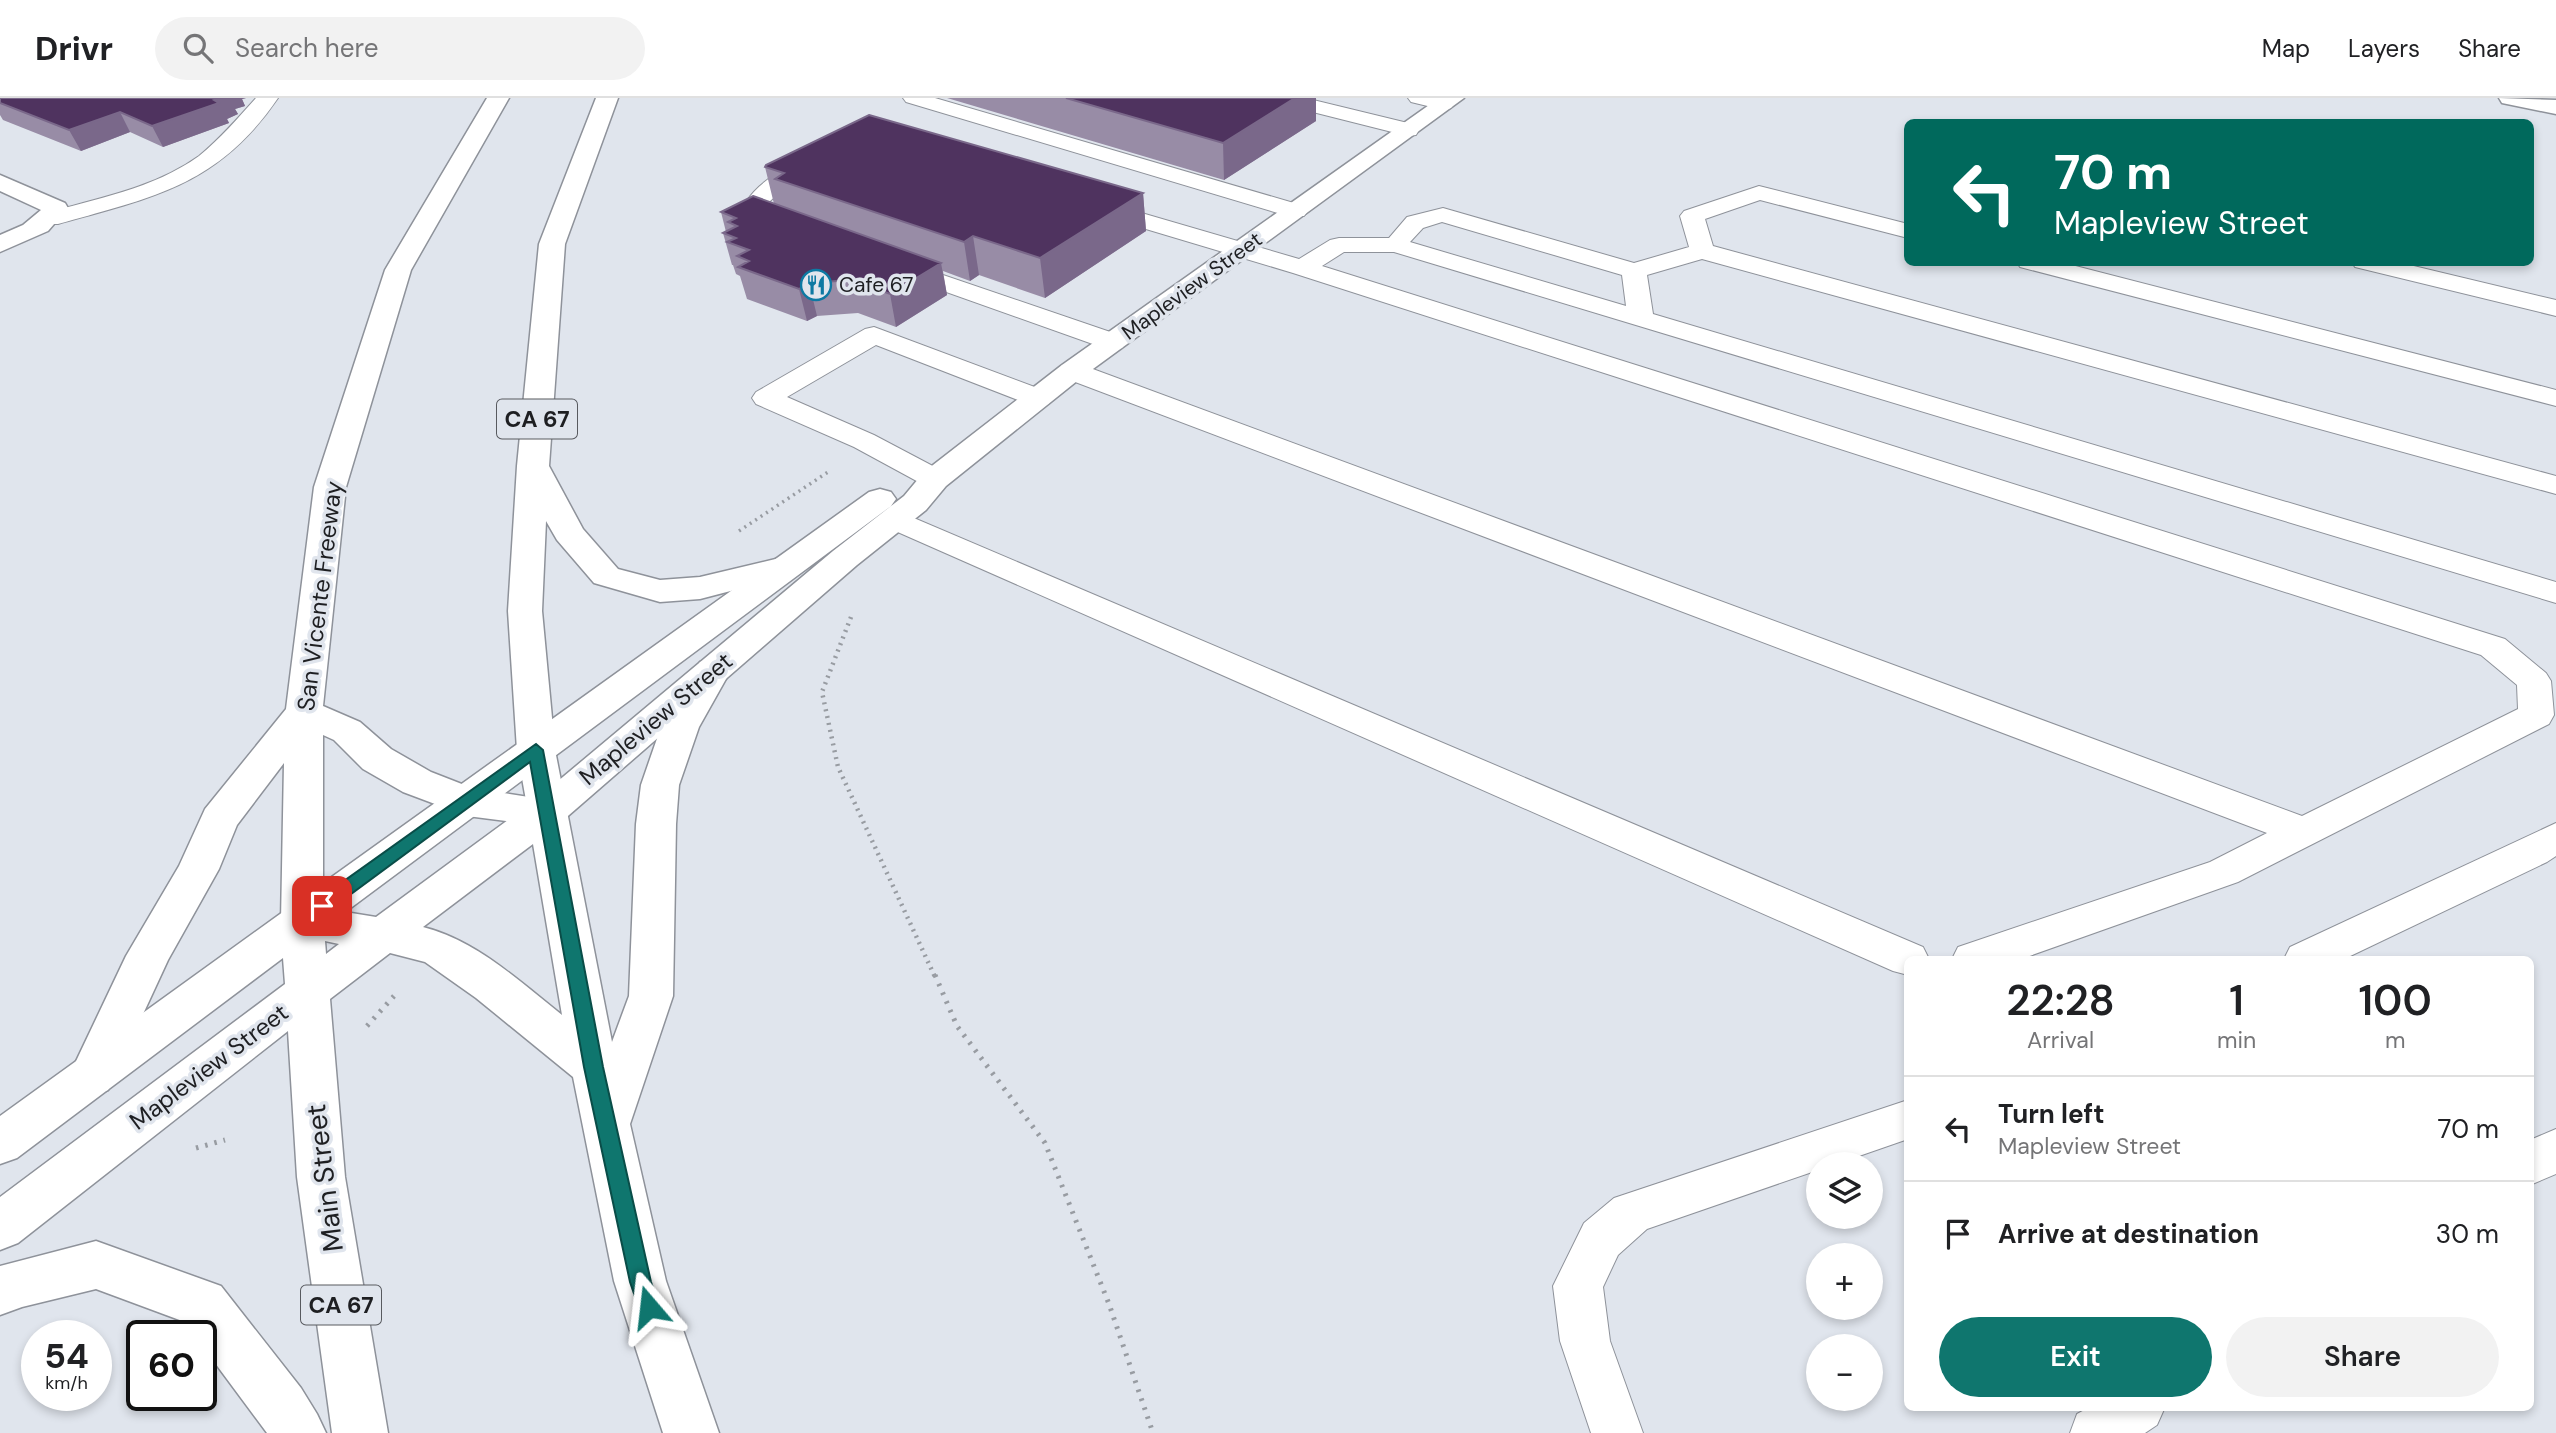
<!DOCTYPE html>
<meta charset="utf-8">
<style>
:root{--surface:#fff;--page:#f2f2f2;--text:#202124;--muted:#757577;--line:#e0e0e0;--accent:#0f766e}
body{margin:0;font-family:"DM Sans",sans-serif;background:var(--page);color:var(--text);height:100vh;display:flex;flex-direction:column;font-size:26px;white-space:nowrap}
*{box-sizing:border-box;margin:0}
p{font-size:23px;color:var(--muted)}
.icon{flex:none;width:38px;height:38px;fill:none;stroke:currentColor;stroke-width:2;stroke-linecap:round;stroke-linejoin:round}
.map{position:relative;flex:1;overflow:hidden}
.side{position:absolute;left:1904px;top:858px;width:630px;height:455px;display:flex;flex-direction:column;background:var(--surface);border-radius:10px;box-shadow:0 4px 10px #0003}
.side>*{flex:none}
.hud{position:absolute;left:1904px;top:21px;width:630px;height:147px;border-radius:10px;box-shadow:0 4px 10px #0003;background:#00695c;color:#fff;overflow:hidden}
.buttons{position:absolute;left:1806px;top:1054px;display:grid;gap:14px}
.buttons a{display:grid;place-items:center;width:77px;height:77px;border-radius:50%;background:var(--surface);box-shadow:0 4px 10px #0003;font-size:35px}
.speed{position:absolute;left:21px;top:1222px;display:flex;gap:14px;font-size:35px;font-weight:700;text-align:center}
.speed>*{display:grid;place-content:center;width:91px;height:91px;border-radius:50%;background:var(--surface);box-shadow:0 4px 10px #0003;line-height:1}
.speed small{font-size:18px;font-weight:400}
.speed .limit{border:4px solid #111;border-radius:10px;background:#fff;color:#111}
.pin{position:absolute;display:grid;place-items:center;width:60px;height:60px;color:#fff;margin:-30px;border-radius:14px;box-shadow:0 4px 10px #0006}
.me{position:absolute;width:77px;margin:-38px;rotate:343deg;stroke-linejoin:round;filter:drop-shadow(0 0 5px #0008)}
.turn{display:flex;align-items:center;gap:24px;height:147px;padding:0 35px;font-size:32px}
.turn .icon{width:91px;height:91px;stroke-width:2.5}
.turn b{display:block;font-size:49px;line-height:60px}
.eta{display:flex;justify-content:space-evenly;align-items:center;height:119px;text-align:center}
.eta b{font-size:42px;font-weight:600;line-height:49px}
.primary-button{display:flex;gap:14px;margin-top:auto;padding:14px 35px}
.primary-button a{flex:1;height:80px;border-radius:42px;background:var(--accent);color:#fff;font-size:28px;font-weight:600;line-height:80px;text-align:center}
.primary-button a+a{background:var(--page);color:var(--text)}
ul{padding:0;list-style:none}
li{display:flex;align-items:center;gap:21px;height:105px;padding:0 35px;border-top:2px solid var(--line)}
li div{flex:1}
li b{display:block;font-size:26px}
li em{font-style:normal}
header{display:flex;align-items:center;gap:42px;box-sizing:border-box;height:98px;padding:0 35px;background:var(--surface);border-bottom:2px solid var(--line)}
header strong{font-size:33px}
nav{display:flex;gap:38px;margin-inline-start:auto;font-size:24px}
.search{width:490px;height:63px;background:var(--page);display:flex;align-items:center;gap:18px;box-sizing:border-box;padding:0 24px;border-radius:38px;color:var(--muted);font-size:26px}
.map>svg:first-child{display:block}
</style>
<header>
<strong>Drivr</strong>
<div class="search"><svg class="icon" aria-label="search" viewBox="0 0 24 24"><circle cx="10" cy="10" r="6"/><path d="M15 15l6 6"/></svg>Search here</div>
<nav><a>Map</a><a>Layers</a><a>Share</a></nav>
</header>
<div class="map">
<svg width="2556" height="1335" viewBox="0 0 2556 1335">
<rect width="100%" height="100%" fill="#e0e5ed"/>
<g fill="none" stroke-linecap="round" stroke-linejoin="round">
<!-- service casing -->
<g stroke="#8e929a" stroke-width="2">
<path id="service" d="M256 0H278C218 88 153 99 58 126H42L38 121 42 116C95 101 153 91 199 58 220 41 238 20 256 0Z
M903 0H935L1304 108 1308 113 1304 118H1288L906 4Z
M1270 0H1305L1416 27 1419 32 1416 37 1408 38 1273 4Z
M1408 0H1445L1454 6 1451 10 1444 12 1411 4Z
M814 60 822 62 825 67 822 72 781 93 769 104C773 121 794 119 803 131L799 136C779 141 750 125 746 104 760 82 788 67 814 60Z
M1759 88 1908 126V140L1760 102 1705 121 1713 148 2556 378V396L1702 161 1647 177 1653 216 2556 484V505L1394 154H1344L1322 168 2505 541 2546 575 2551 583 2554 617 2549 626 2238 784 2021 861H1952L1958 849 2210 764 2267 735 1062 279 1058 273 1062 267 1072 265 1082 267 2302 718 2518 611 2517 587 2481 557 1293 175 1089 114 1085 109 1089 104 1097 102 1299 161 1330 142 1339 140H1389L1407 119 1443 110 1634 165 1689 149 1680 118 1684 113ZM1442 124 1622 177 1626 208 1410 144 1423 130Z
M899 162 1122 238 1126 244 1122 250 1113 252 1104 250 890 174 887 169 890 164Z
M2017 164H2060L2556 292V308L2020 169Z
M2352 164H2397L2556 202V218L2355 169Z
M874 229 1048 294 1052 300 1048 306 1038 308 1028 306 876 247 787 299 874 337 946 375 950 381 946 387 935 390 924 387 854 349 756 306 752 300 756 294 865 231Z
M895 412 1923 849 1929 861H1908V877L1893 873 884 428 880 421 884 414Z
M2556 725V758L2547 764 2344 861H2284L2290 849Z
M1908 1002V1041L1836 1066H1818V1072L1647 1131 1618 1157 1603 1189 1610 1243 1643 1335H1591L1560 1243 1553 1188 1584 1125 1614 1100Z
M2556 1031V1076L2530 1087V1042Z
M2090 1309H2165L2157 1327 2145 1335H2070L2077 1316Z"/>
</g>
<!-- minor casing -->
<g stroke="#8e929a" stroke-width="3">
<path id="minor" d="M0 77 65 105 68 110 48 133 0 154V137L23 127 41 112 0 93Z"/>
</g>
<!-- secondary casing -->
<g stroke="#8e929a" stroke-width="3">
<path id="secondary" d="M1439 0H1464L1082 279 946 388 926 412 857 467 561 724 547 728 533 724 527 714 533 704 833 453 904 398 924 374 1062 267Z
M2499 0 2556 2V16L2502 5Z
M880 391 891 394 896 401 891 408 317 835 302 839 287 835 281 823 287 811 869 394Z"/>
</g>
<!-- primary casing -->
<g stroke="#8e929a" stroke-width="3">
<path id="primary" d="M713 560 726 564 731 572 699 629 679 687 676 726 673 898 630 1026 666 1183 719 1335H663L614 1183 573 979 476 900 425 864 390 855 330 901 345 1079 388 1335H332L297 1079 288 933 18 1145 0 1152V1099L285 886 283 860 17 1060 0 1066V1018L287 811 302 807 376 819 527 708 517 652 523 643 536 639 549 643 555 652 612 944 629 898 636 726 641 687 661 629 700 564ZM533 746 562 917C520 884 476 842 423 829ZM325 843 339 846 326 856Z
M96 1143 221 1188 301 1290 317 1316 326 1335H267L201 1246V1237H195L185 1224 96 1191 22 1209 0 1217V1168Z"/>
</g>
<!-- motorway casing -->
<g stroke="#8e929a" stroke-width="3">
<path id="motorway" d="M487 0H509L411 172 346 389 323 608 360 624 391 651 431 674 472 690 561 704 567 714 561 724 547 728 467 718 403 694 363 671 334 642 323 637V823L317 835 302 839 287 835 281 823 284 665 237 727 219 771 168 862 108 992 92 998 76 992 69 978 126 858 179 768 205 711 286 611 314 389 385 172Z
M596 0H618L565 146 549 368 583 431 618 471 660 482 700 479 788 458 800 461 805 468 800 475 700 501 660 504 594 485 557 442 546 423 542 513 555 652 549 661 536 665 523 661 517 652 508 513 517 368 539 146Z"/>
</g>
<!-- path-far2 -->
<path stroke="#989ca2" stroke-width="3.5" stroke-dasharray="2 4.5" stroke-linecap="butt" d="M739 433 828 374"/>
<!-- path-far1 -->
<path stroke="#989ca2" stroke-width="4.5" stroke-dasharray="2 5" stroke-linecap="butt" d="M851 519 822 594 838 669 935 879"/>
<!-- path -->
<path stroke="#989ca2" stroke-width="5" stroke-dasharray="2.5 7" stroke-linecap="butt" d="M935 877 957 928 1045 1045 1109 1206 1153 1335
M367 928 394 898
M196 1050 225 1042"/>
<!-- service -->
<use href="#service" fill="#fff" fill-rule="evenodd"/>
<!-- minor -->
<use href="#minor" fill="#fff" fill-rule="evenodd"/>
<!-- secondary -->
<use href="#secondary" fill="#fff" fill-rule="evenodd"/>
<!-- primary -->
<use href="#primary" fill="#fff" fill-rule="evenodd"/>
<!-- motorway -->
<use href="#motorway" fill="#fff" fill-rule="evenodd"/>
</g>
<!-- wall -->
<path fill="#988ca6" d="M0 0H246L242 1 245 8 235 11 238 16 227 21 229 25 163 49 130 34 81 53 3 22 0 17Z
M947 0H1316V23L1224 82Z
M765 69 1143 95 1146 133 1045 200 979 177 970 183 943 173 947 197 896 229 858 215 817 218 807 223 747 201 740 178 736 176 733 167H732L723 135 726 134 721 114 774 106Z"/>
<!-- shaded-wall -->
<path fill="#7a688a" d="M220 0H246L242 1 245 8 235 11 238 16 227 21 229 25 163 49 152 28Z
M1295 0H1316V23L1224 82 1223 45Z
M120 14 130 34 81 53 69 32Z
M1143 95 1146 133 1045 200 1040 160Z
M973 138 979 177 970 183 964 144Z
M941 165 947 197 896 229 890 196Z
M809 185 817 218 807 223 799 191Z"/>
<!-- building -->
<path fill="#4f335f" stroke="#7a688a" stroke-width="2" d="M0 0H220L214 2 219 5 152 28 120 14 69 32 0 5Z
M1066 0H1295L1223 45Z
M869 17 1143 95 1040 160 973 138 964 144 775 81 784 75 765 69 766 67Z
M753 98 941 165 890 196 852 182 809 185 799 191 738 169 749 163 737 158 749 152 727 144 736 140 723 135 737 128 728 124 736 120 721 114Z"/>
<!-- route -->
<path fill="#0f766e" stroke="#0a4d48" stroke-width="2" d="M536 646 543 652 603 969 651 1184 660 1209 657 1216 649 1219 641 1216 630 1184 584 969 530 664 328 813H316L314 808 316 803Z"/>
<!-- icons -->
<defs>
<g id="restaurant-ring" transform="scale(1.575)"><circle r="9.5" fill="#e0e5ed" stroke="#0d79a3" stroke-width="1.5"/><path d="M-5-6h1v4h1v-4h1v4h1v-4h1v5L-1.5 .5V6h-2V.5L-5-1ZM5-6V6H3V1.5H1.5Q1.5-4 5-6Z" fill="#0d79a3"/></g>
</defs>
<g fill-rule="evenodd">
<use href="#restaurant-ring" x="816" y="187"/>
</g>
<g text-anchor="middle" stroke-width="7" stroke-linejoin="round" paint-order="stroke">
<!-- far-poi labels -->
<g font-size="21" fill="#1e1f22" stroke="#e0e5ed" text-anchor="start">
<text x="839" y="194">Cafe 67</text>
</g>
<!-- far-street labels -->
<g font-size="21" fill="#1e1f22" stroke="#e0e5ed">
<text transform="translate(1192 188) rotate(-36)" y="7">Mapleview Street</text>
</g>
<!-- shield labels -->
<g fill="#e0e5ed" stroke="#585a5f" stroke-width="2">
<rect x="497" y="301.5" width="80" height="39" rx="5"/>
<rect x="301" y="1187.5" width="80" height="39" rx="5"/>
</g>
<g font-size="23" font-weight="bold" fill="#1e1f22">
<text x="537" y="329">CA 67</text>
<text x="341" y="1215">CA 67</text>
</g>
<!-- street labels -->
<g font-size="24" fill="#1e1f22" stroke="#e0e5ed">
<text transform="translate(320 498) rotate(-83)" y="8">San Vicente Freeway</text>
<text transform="translate(656 621) rotate(-40)" y="8">Mapleview Street</text>
<text transform="translate(209 969) rotate(-37)" y="8">Mapleview Street</text>
</g>
<!-- near-street labels -->
<g font-size="28" fill="#1e1f22" stroke="#e0e5ed">
<text transform="translate(324 1080) rotate(-97)" y="10">Main Street</text>
</g>
</g>
</svg>
<div class="buttons">
<a><svg class="icon" aria-label="layers" viewBox="0 0 24 24"><path d="M12 4l9 5-9 5-9-5zM3 14l9 5 9-5"/></svg></a>
<a>+</a>
<a>−</a>
</div>
<div class="speed"><div>54<small>km/h</small></div><div class="limit">60</div></div>
<div class="pin" style="left:322px;top:808px;background:#d93025"><svg class="icon" aria-label="arrive" viewBox="0 0 24 24"><path d="M6 21V4h12l-3 4 3 4H6"/></svg></div>
<svg class="me" style="left:649px;top:1209px" viewBox="-20 -20 40 40"><path d="M0-17L14 15 0 8-14 15z" fill="#0f766e" stroke="#fff" stroke-width="4"/></svg>
<div class="hud">
<div class="turn"><svg class="icon" aria-label="left" viewBox="0 0 24 24"><path d="M17 20v-9H6M10 6l-5 5 5 5"/></svg><div><b>70 m</b>Mapleview Street</div></div>
</div>
<section class="side">
<div class="eta">
<div><b>22:28</b><p>Arrival</p></div>
<div><b>1</b><p>min</p></div>
<div><b>100</b><p>m</p></div>
</div>
<ul>
<li><svg class="icon" aria-label="left" viewBox="0 0 24 24"><path d="M17 20v-9H6M10 6l-5 5 5 5"/></svg><div><b>Turn left</b><p>Mapleview Street</p></div><em>70 m</em></li>
<li><svg class="icon" aria-label="arrive" viewBox="0 0 24 24"><path d="M6 21V4h12l-3 4 3 4H6"/></svg><div><b>Arrive at destination</b></div><em>30 m</em></li>
</ul>
<div class="primary-button"><a>Exit</a><a>Share</a></div>
</section>
</div>
